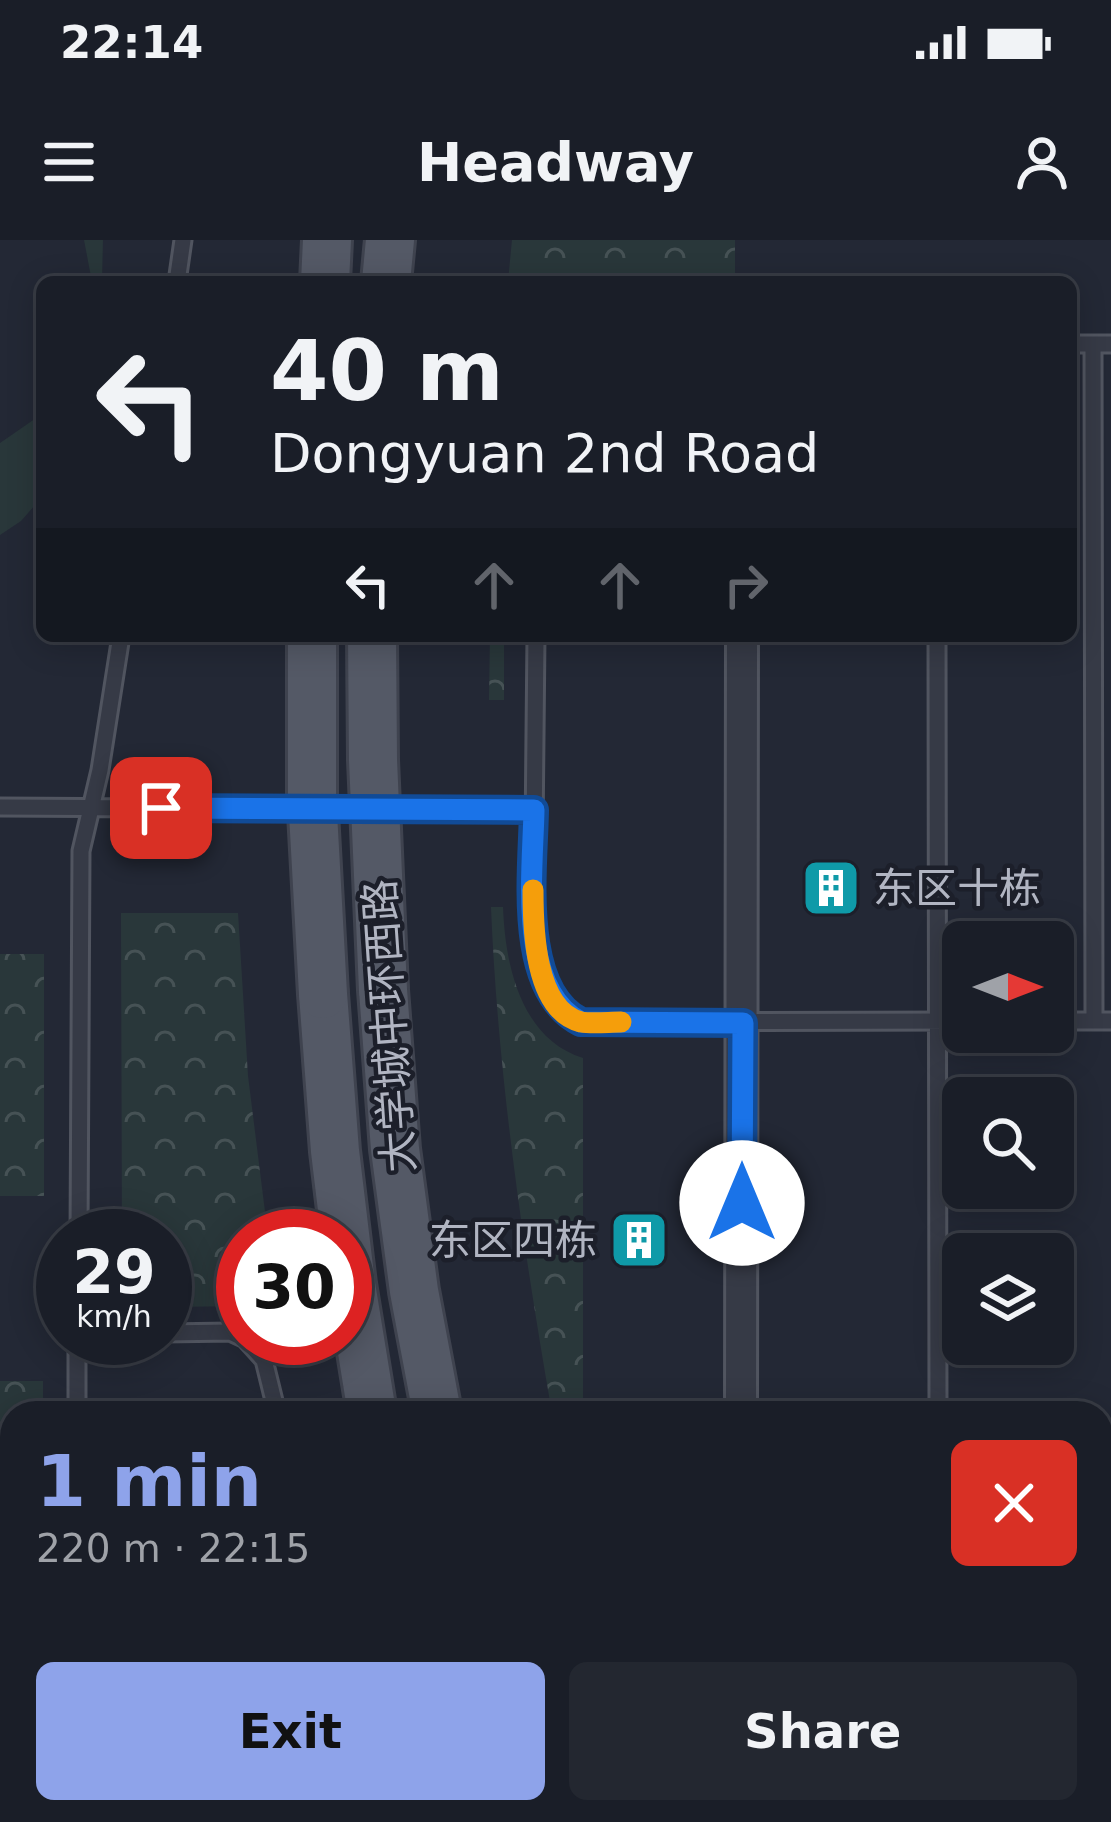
<!DOCTYPE html>
<meta charset="utf-8">
<style>
:root{--surface:#1a1e28;--page:#232730;--text:#f1f3f6;--muted:#9fa2a8;--line:#383c45;--accent:#8ea3ea}
body{margin:0;font-family:"DejaVu Sans","Noto Sans SC",sans-serif;background:var(--page);color:var(--text);height:100vh;display:flex;flex-direction:column;font-size:45px;white-space:nowrap}
*{box-sizing:border-box;margin:0}
p{font-size:39px;color:var(--muted)}
.icon{flex:none;width:66px;height:66px;fill:none;stroke:currentColor;stroke-width:2;stroke-linecap:round;stroke-linejoin:round}
.map{position:relative;flex:1;overflow:hidden}
.sheet{position:absolute;left:0px;top:1161px;width:1113px;height:423px;display:flex;flex-direction:column;background:var(--surface);border-radius:36px 36px 0 0;box-shadow:0 6px 30px #0003,0 0 0 3px var(--line)}
.sheet>*{flex:none}
.hud{position:absolute;left:36px;top:36px;width:1041px;height:366px;border-radius:18px;box-shadow:0 6px 30px #0003,0 0 0 3px var(--line);background:#1a1e28;color:var(--text);overflow:hidden}
.needle{width:78px;rotate:90deg}
.fabs{position:absolute;left:942px;top:681px;display:grid;gap:24px}
.fabs a{display:grid;place-items:center;width:132px;height:132px;border-radius:18px;background:var(--surface);box-shadow:0 6px 30px #0003,0 0 0 3px var(--line);font-size:60px}
.speed{position:absolute;left:36px;top:969px;display:flex;gap:24px;font-size:60px;font-weight:700;text-align:center}
.speed>*{display:grid;place-content:center;width:156px;height:156px;border-radius:50%;background:var(--surface);box-shadow:0 6px 30px #0003,0 0 0 3px var(--line);line-height:1}
.speed small{font-size:30px;font-weight:400}
.speed .limit{border:18px solid #d22;background:#fff;color:#111}
.pin{position:absolute;display:grid;place-items:center;width:102px;height:102px;color:#fff;margin:-51px;border-radius:24px;box-shadow:0 6px 18px #0006}
.me{position:absolute;width:132px;margin:-66px;rotate:0deg;stroke-linejoin:round;filter:drop-shadow(0 0 9px #0008)}
.turn{display:flex;align-items:center;gap:42px;height:252px;padding:0 36px;font-size:54px}
.turn .icon{width:156px;height:156px;stroke-width:2.5}
.turn b{display:block;font-size:84px;line-height:102px}
.lanes{display:flex;align-items:center;height:114px;padding:0 36px;background:#0003;justify-content:center;gap:60px;direction:ltr}
.lanes .off{opacity:.35}
.round{display:grid;place-items:center;flex:none;width:126px;height:126px;border-radius:18px;background:var(--page)}
.overview{display:flex;align-items:center;justify-content:space-between;height:204px;padding:0 36px}
h1{font-size:72px;font-weight:600;line-height:90px;color:var(--accent)}
.action{display:flex;gap:24px;margin-top:auto;padding:24px 36px}
.action a{flex:1;height:138px;border-radius:18px;background:var(--accent);color:#111;font-size:48px;font-weight:600;line-height:138px;text-align:center}
.action a+a{background:var(--page);color:var(--text)}
.status{display:flex;justify-content:space-between;align-items:center;height:84px;padding:0 60px;background:var(--surface);direction:ltr}
.status svg{height:33px;fill:currentColor}
header{display:flex;justify-content:space-between;align-items:center;height:156px;padding:0 36px;background:var(--surface);font-size:54px;font-weight:600}
.map>svg:first-child{display:block}
</style>
<div class="status"><b>22:14</b><svg viewBox="0 0 49 12"><path d="M0 12V9h3v3zM5 12V6h3v6zM10 12V3h3v9zM15 12V0h3v12zM26 1h20v11H26zM47 4h2v5h-2z"/></svg></div>
<header><svg class="icon" aria-label="menu" viewBox="0 0 24 24"><path d="M4 6h16M4 12h16M4 18h16"/></svg>Headway<svg class="icon" aria-label="person" viewBox="0 0 24 24"><circle cx="12" cy="8" r="4"/><path d="M4 21q1-7 8-7t8 7"/></svg></header>
<div class="map">
<svg width="1111" height="1582" viewBox="0 0 1111 1582">
<defs>
<pattern id="forest-crowns" width="20" height="18" patternUnits="userSpaceOnUse" patternTransform="scale(3)"><rect width="20" height="18" fill="#29373a"/><path d="M2 6a3 3 0 1 1 6 0M12 15a3 3 0 1 1 6 0" fill="none" stroke="#465255"/></pattern>
</defs>
<rect width="100%" height="100%" fill="#232835"/>
<!-- green -->
<path fill="#29373a" d="M84 0H103L102 42H92Z
M42 174V257L21 281 0 295V203Z"/>
<!-- forest -->
<path fill="url(#forest-crowns)" d="M512 0H735V42H508Z
M490 396H504V460H489Z
M491 667H503C505 725 521 799 583 818V1173H552C523 1006 498 837 491 667Z
M121 673H238L248 836 268 996H243V1066L165 1067V996H122Z
M0 714H44V956H0Z
M0 1141H43V1173H12V1572H42V1582H0Z
M649 1572H724V1582H652Z"/>
<g fill="none" stroke-linecap="round" stroke-linejoin="round">
<!-- service casing -->
<g stroke="#515560" stroke-width="21">
<path id="service" d="M177 42 183 0
M1071 104H1111
M1093 104 1094 781
M536 396 533 695 540 726 552 757 563 771 581 782 963 781
M937 396 938 1173
M0 567 534 570
M1053 781H1111
M79 996 81 611 100 530 121 396
M165 1093 230 1092 243 1098
M244 1098 264 1120 277 1173
M77 1173V1098
M1101 1251H1111
M371 1572 374 1582
M72 1582V1572
M740 1582V1572"/>
</g>
<!-- minor casing -->
<g stroke="#515560" stroke-width="36">
<path id="minor" d="M741 1173 742 396
M938 1582V1572"/>
</g>
<!-- primary casing -->
<g stroke="#3f434f" stroke-width="54">
<path id="primary" d="M325 42 327 0
M386 42 390 0
M383 750 395 909 414 1051 437 1173
M323 754 335 911 351 1044 372 1173
M459 1572 461 1582
M528 1572 531 1582"/>
</g>
<!-- service -->
<use href="#service" stroke="#363a46" stroke-width="15"/>
<!-- minor -->
<use href="#minor" stroke="#363a46" stroke-width="30"/>
<!-- primary -->
<use href="#primary" stroke="#545966" stroke-width="48"/>
<!-- primary-bridge casing -->
<g stroke="#3f434f" stroke-width="54" stroke-linecap="butt">
<path id="primary-bridge" d="M312 396V555L323 754
M372 396 373 520 383 750"/>
</g>
<!-- primary-bridge -->
<use href="#primary-bridge" stroke="#545966" stroke-width="48"/>
</g>
<g fill="none" stroke-linecap="round" stroke-linejoin="round">
<!-- route casing -->
<g stroke="#114b97" stroke-width="30">
<path id="route" d="M161 568 534 570C533 631 517 750 581 782L743 783 742 963"/>
</g>
<!-- route -->
<use href="#route" stroke="#1a73e8" stroke-width="21"/>
<!-- slow -->
<path stroke="#f59e0b" stroke-width="21" d="M533 650C533 687 534 770 581 782 593 784 609 782 621 782"/>
</g>
<!-- icons -->
<defs>
<g id="building-square" transform="scale(3)"><rect x="-9" y="-9" width="18" height="18" rx="4" fill="#0f9aa8" stroke="#1c1f2a"/><path d="M-4-6H4V6H1V3H-1V6H-4ZM-2.5-4.3h1.7v1.8h-1.7ZM.8-4.3h1.7v1.8H.8ZM-2.5-1h1.7V.8h-1.7ZM.8-1h1.7V.8H.8Z" fill="#fff"/></g>
</defs>
<g fill-rule="evenodd">
<use href="#building-square" x="831" y="648"/>
<use href="#building-square" x="639" y="1000"/>
</g>
<g text-anchor="middle" stroke-width="9" stroke-linejoin="round" paint-order="stroke">
<!-- poi labels -->
<g font-size="42" fill="#b1b5c2" stroke="#1c1f2a" text-anchor="start">
<text x="873" y="663">东区十栋</text>
<text x="597" y="1015" text-anchor="end">东区四栋</text>
</g>
<!-- street labels -->
<g font-size="42" fill="#b1b5c2" stroke="#1c1f2a">
<text transform="translate(389 786) rotate(-94)" y="15">大学城中环西路</text>
</g>
</g>
</svg>
<div class="fabs">
<a><svg class="needle" viewBox="-14 -14 28 28"><path d="M0-13l5 13h-10z" fill="#e53935"/><path d="M0 13l5-13h-10z" fill="#9fa2a8"/></svg></a>
<a><svg class="icon" aria-label="search" viewBox="0 0 24 24"><circle cx="10" cy="10" r="6"/><path d="M15 15l6 6"/></svg></a>
<a><svg class="icon" aria-label="layers" viewBox="0 0 24 24"><path d="M12 4l9 5-9 5-9-5zM3 14l9 5 9-5"/></svg></a>
</div>
<div class="speed"><div>29<small>km/h</small></div><div class="limit">30</div></div>
<div class="pin" style="left:161px;top:568px;background:#d93025"><svg class="icon" aria-label="arrive" viewBox="0 0 24 24"><path d="M6 21V4h12l-3 4 3 4H6"/></svg></div>
<svg class="me" style="left:742px;top:963px" viewBox="-20 -20 40 40"><circle r="19" fill="#fff"/><path d="M0-13L10 11 0 6-10 11z" fill="#1a73e8"/></svg>
<div class="hud">
<div class="turn"><svg class="icon" aria-label="left" viewBox="0 0 24 24"><path d="M17 20v-9H6M10 6l-5 5 5 5"/></svg><div><b>40 m</b>Dongyuan 2nd Road</div></div>
<div class="lanes"><svg class="icon" aria-label="left" viewBox="0 0 24 24"><path d="M17 20v-9H6M10 6l-5 5 5 5"/></svg><svg class="icon off" aria-label="ahead" viewBox="0 0 24 24"><path d="M12 20V5M6 11l6-6 6 6"/></svg><svg class="icon off" aria-label="ahead" viewBox="0 0 24 24"><path d="M12 20V5M6 11l6-6 6 6"/></svg><svg class="icon off" aria-label="right" viewBox="0 0 24 24"><path d="M7 20v-9h11M14 6l5 5-5 5"/></svg></div>
</div>
<section class="sheet">
<div class="overview"><div><h1>1 min</h1><p>220 m · 22:15</p></div><a class="round" style="background:#d93025;color:#fff"><svg class="icon" aria-label="close" viewBox="0 0 24 24"><path d="M6 6l12 12M18 6L6 18"/></svg></a></div>
<div class="action"><a>Exit</a><a>Share</a></div>
</section>
</div>
